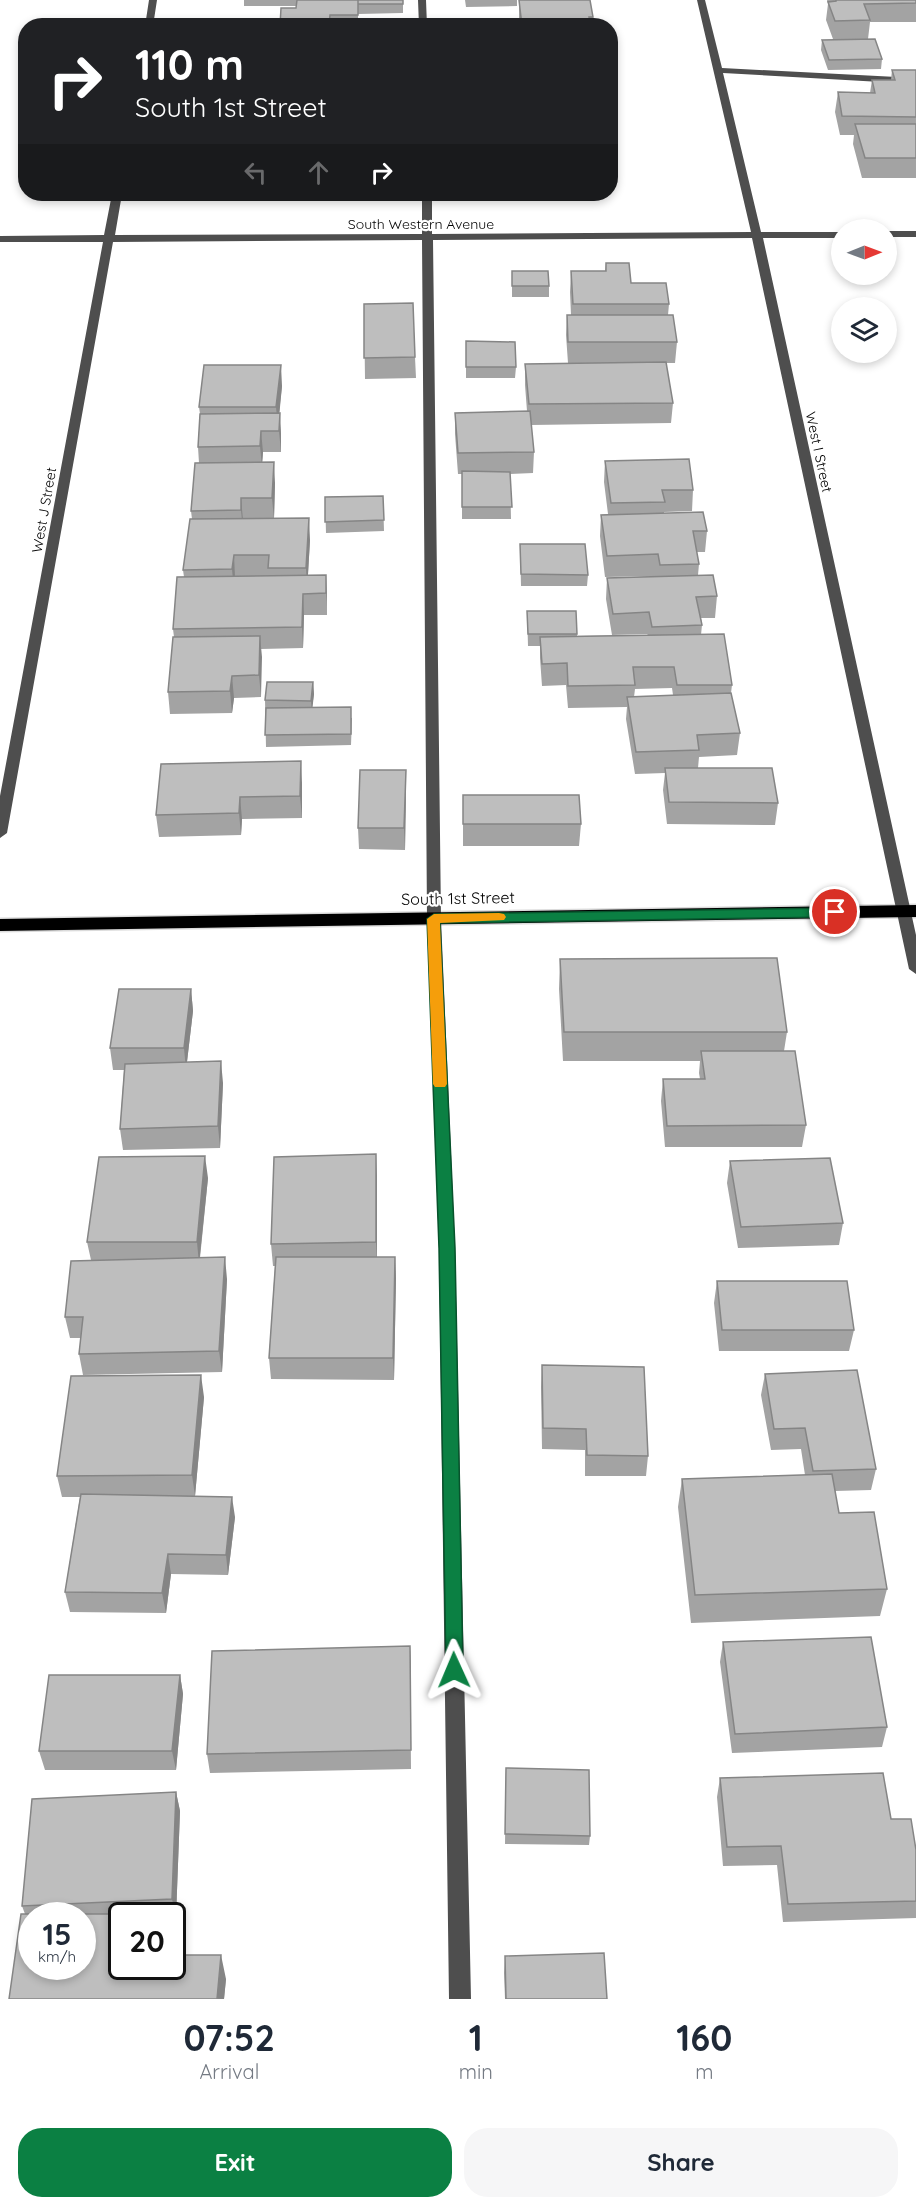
<!DOCTYPE html>
<style>
:root{--surface:#fff;--page:#f6f6f7;--text:#1f2937;--muted:#747a83;--accent:#0b8043}
body{margin:0;font-family:Quicksand,sans-serif;background:var(--page);color:var(--text);height:100vh;display:flex;flex-direction:column;font-size:22px;white-space:nowrap}
*{box-sizing:border-box;margin:0}
p{font-size:20px;color:var(--muted)}
.icon{flex:none;width:33px;height:33px;fill:none;stroke:currentColor;stroke-width:2;stroke-linecap:round;stroke-linejoin:round}
.map{position:relative;height:1999px;overflow:hidden}
.side{display:flex;flex-direction:column;background:var(--surface);flex:1}
.side>*{flex:none}
.banner{position:absolute;left:18px;top:18px;width:600px;height:183px;border-radius:24px;box-shadow:0 3px 9px #0003;background:#202124;color:#fff;overflow:hidden}
.needle{width:39px;rotate:89deg}
.buttons{position:absolute;left:831px;top:219px;display:grid;gap:12px}
.buttons a{display:grid;place-items:center;width:66px;height:66px;border-radius:50%;background:var(--surface);box-shadow:0 3px 9px #0003;font-size:30px}
.speed{position:absolute;left:18px;top:1902px;display:flex;gap:12px;font-size:30px;font-weight:700;text-align:center}
.speed>*{display:grid;place-content:center;width:78px;height:78px;border-radius:50%;background:var(--surface);box-shadow:0 3px 9px #0003;line-height:1}
.speed small{font-size:15px;font-weight:400}
.speed .limit{border:3px solid #111;border-radius:9px;background:#fff;color:#111}
.pin{position:absolute;display:grid;place-items:center;width:51px;height:51px;color:#fff;margin:-26px;border:3px solid #fff;border-radius:50%;box-shadow:0 2px 6px #0007}
.me{position:absolute;width:66px;margin:-33px;rotate:359deg;stroke-linejoin:round;filter:drop-shadow(0 0 4px #0008)}
.turn{display:flex;align-items:center;gap:21px;height:126px;padding:0 18px;font-size:27px}
.turn .icon{width:78px;height:78px;stroke-width:2.5}
.turn b{display:block;font-size:42px;line-height:51px}
.lanes{display:flex;align-items:center;height:57px;padding:0 18px;background:#0003;justify-content:center;gap:30px;direction:ltr}
.lanes .off{opacity:.35}
.eta{display:flex;justify-content:space-evenly;align-items:center;height:102px;text-align:center}
.eta b{font-size:36px;font-weight:800;line-height:42px}
.button{display:flex;gap:12px;margin-top:auto;padding:12px 18px}
.button a{flex:1;height:69px;border-radius:24px;background:var(--accent);color:#fff;font-size:24px;font-weight:800;line-height:69px;text-align:center}
.button a+a{background:var(--page);color:var(--text)}
.map>svg:first-child{display:block}
</style>
<div class="map">
<svg width="916" height="1999" viewBox="0 0 916 1999">
<rect width="100%" height="100%" fill="#fff"/>
<g fill="none" stroke-linecap="round" stroke-linejoin="round">
<!-- highway casing -->
<g stroke="#dbdbdb" stroke-width="3">
<path id="highway" d="M916 905V917L0 931V919Z"/>
</g>
<!-- minor -->
<path fill="#4e4e4e" fill-rule="evenodd" d="M149 0H157L153 26H145Z
M418 0H426L427 26H419Z
M697 0H705L722 68 916 78V84L723 73 761 232H842V238H763L916 935V974L909 969 752 238 433 240 441 919 455 1248 471 1999H449L439 1248 427 919 422 240 113 242 7 833 0 838V796L103 242H0V236L104 235 112 194H122L115 235 422 234V194H432V234L751 232Z
M886 231H916V237H886Z"/>
<!-- highway -->
<use href="#highway" fill="#000" fill-rule="evenodd"/>
</g>
<!-- wall -->
<path fill="#a3a3a3" fill-rule="evenodd" d="M244 0H403V13L358 14V26H280L296 8V6H244Z
M465 0H517V6L466 7Z
M519 0 593 17V26H519Z
M827 0H916V22H870L868 39H833L826 20 828 4Z
M822 40 882 59 881 69 828 70 821 50Z
M892 70H916V178H862L853 144 854 135H840L835 112 838 92 870 93 872 80H891Z
M610 73 616 103 615 122H610Z
M606 263 631 283 669 304 668 315 677 342 675 363H666L673 403 671 423 531 425 534 452 533 473 510 474 511 519H462V474H458L455 434V413L527 411 525 385V364L610 363H568L566 335 567 315H571L570 292 571 271H605Z
M512 271 549 286V297H512Z
M364 304 415 357 416 378 365 379Z
M466 341 516 367 515 378H466Z
M282 386 279 413 281 434V452H263L262 462 275 483 274 518 310 540 308 575H326L327 615H304L303 648 261 649V697L234 698 232 713 170 714 168 692 174 637 173 629 184 577 183 570 192 519 191 511 199 463 198 447 200 414 199 407Z
M605 461 693 490 692 511 664 512V513L707 531 705 552H696L699 564 698 575 717 596 715 618H701L702 625 701 635 732 685 731 693 740 733 737 755 699 757 698 768 778 803 775 825 667 824 663 790 665 773 635 774 626 719 627 707 568 708 566 685 542 686 540 658V646H528L527 611H576L577 636 648 635 647 634 612 635 606 599 607 578 656 576 605 577 600 536 601 515 608 514 604 482ZM672 688 673 695 634 697 635 689Z
M383 496 384 531 326 533 325 497Z
M520 544 588 575 587 586H521Z
M313 682 314 694 312 707 352 718 351 745 266 747 265 700Z
M406 770 405 850 359 849 358 828Z
M302 783V818L242 819 241 835 159 837 156 815Z
M463 795 581 824 579 846H463Z
M560 959 787 1032 784 1051 806 1125 802 1147H665L661 1101 663 1079H700L699 1073 700 1061H563L559 989Z
M191 989 193 1011 187 1062 223 1083 220 1148 123 1150 120 1129 124 1070H113L110 1048Z
M730 1161 843 1223 839 1245 738 1248 727 1183Z
M377 1176V1257H395L396 1278 394 1380 271 1379 269 1358 275 1266H273L271 1244Z
M208 1178 200 1258 227 1279 222 1372 83 1375 79 1354 81 1338H70L65 1317 91 1260 87 1242Z
M717 1281 854 1330 849 1351H719L714 1303Z
M542 1365 648 1456 646 1476H585V1450L542 1449 541 1387Z
M765 1374 876 1469 871 1490 835 1491 839 1513 887 1589 880 1616 691 1623 678 1507 682 1479 805 1475 801 1449 771 1450 761 1395Z
M204 1397 195 1496 235 1517 228 1575 171 1574 166 1613 70 1612 65 1592 80 1497H62L57 1476Z
M723 1642 887 1727 882 1747 732 1753 720 1662Z
M410 1646 411 1769 210 1773 207 1754Z
M180 1675 183 1694 176 1770H45L39 1751Z
M506 1768 590 1836 589 1845 505 1844Z
M720 1778 891 1819 916 1850V1918L783 1922 777 1865 723 1866 717 1797Z
M176 1792 180 1811 176 1917H172V1916H122V1919L117 1920 122 1946 121 1954 226 1979 224 1999 25 1914 22 1906Z
M505 1956 607 1999H505L504 1973Z"/>
<!-- shaded-wall -->
<path fill="#858585" d="M281 365 282 386 278 428 276 407Z
M280 413 281 434V452L279 431Z
M261 431 263 452 262 467 260 446Z
M274 462 275 483 274 519 272 498Z
M241 498 243 520V531L241 510Z
M309 518 310 540 307 590 306 568Z
M234 555 235 577 234 591 232 569Z
M326 575 327 596V615L326 593Z
M303 594 304 615 303 648 302 627Z
M260 636 262 657 261 697 259 675Z
M232 676 234 698 232 713 230 691Z
M313 682 314 694 312 712 311 701Z
M301 761 302 783V818L300 796Z
M406 770V792L405 850 404 828Z
M240 797 242 819 241 835 239 813Z
M191 989 193 1011 186 1070 184 1048Z
M221 1061 223 1083 220 1148 218 1126Z
M376 1154 377 1176V1263L376 1242Z
M205 1156 208 1178 199 1264 197 1242Z
M225 1257 227 1279 222 1372 219 1351Z
M395 1257 396 1278 394 1380 393 1358Z
M201 1375 204 1397 195 1496 192 1475Z
M232 1497 235 1517 228 1575 226 1555Z
M168 1554 171 1574 166 1613 162 1593Z
M410 1646 411 1665V1769V1750Z
M180 1675 183 1694 176 1770 172 1751Z
M176 1792 180 1811 176 1917 172 1899Z
M116 1914 122 1935V1946L118 1978 111 1954Z
M221 1955 226 1979 224 1999H217Z"/>
<!-- building -->
<path fill="#bebebe" stroke="#858585" stroke-width="1.5" fill-rule="evenodd" d="M297 0H358V15H330L329 26H280L281 8H296Z
M358 0H403V4H358Z
M519 0H590L593 17H589L590 26H522Z
M836 0H916V3L864 4 870 20 835 21 828 2 836 1Z
M875 39 882 59 829 60 822 40Z
M892 70H916V117L842 116 838 92 875 93 872 80H895Z
M610 73 616 103H610Z
M855 124H916V158H865Z
M606 263H629L631 283H666L669 304H573L571 271H606Z
M512 271H548L549 286H512Z
M413 303 415 357 364 358V304Z
M567 315H673L677 342H568Z
M466 341 515 342 516 367H466Z
M666 362 673 403 529 404 525 364Z
M204 365H281L276 407H199Z
M530 411 534 452 458 453 455 413Z
M280 413 279 431H261L260 446 198 447 200 414Z
M689 459 693 490H662L665 502 611 503 605 461Z
M274 462 272 498H241V510L191 511 195 463Z
M462 471 510 472 512 507H462Z
M383 496 384 520 325 522V497Z
M703 512 707 531H693L699 564 660 565 658 554 607 556 601 515Z
M309 518 306 568H268L269 555H234L232 569 183 570 190 519Z
M520 544H585L588 575 521 574Z
M326 575V593L303 594 302 627 173 629 177 577Z
M713 575 717 596 696 597 702 625 652 627 649 612 613 614 607 578Z
M527 611H576L577 634H528Z
M724 634 732 685H677L674 667H633L635 685 568 686 567 663 542 664 540 637Z
M260 636 259 675 232 676 230 691 168 692 173 637Z
M267 682H313L311 701 265 700Z
M731 693 740 733 697 735 699 750 636 752 627 697Z
M351 707V734L265 735 266 708Z
M301 761 300 796 240 797 239 813 156 815 161 764Z
M665 768H772L778 803 669 802Z
M360 770H406L404 828H358Z
M463 795H579L581 824H463Z
M777 958 787 1032H564L560 959Z
M119 989H191L184 1048H110Z
M701 1051H795L806 1125 667 1126 663 1079H705Z
M221 1061 218 1126 120 1129 125 1064Z
M376 1154V1242L271 1244 274 1157Z
M205 1156 197 1242H87L99 1157Z
M830 1158 843 1223 741 1227 730 1161Z
M225 1257 219 1351 79 1354 83 1317H65L71 1261Z
M276 1257H395L393 1358H269Z
M717 1281H847L854 1330H722Z
M542 1365 644 1367 648 1456 587 1455 586 1429 543 1428Z
M857 1370 876 1469 813 1471 805 1428 774 1429 765 1374Z
M201 1375 192 1475 57 1476 71 1376Z
M832 1474 839 1513 874 1512 887 1589 695 1595 682 1479Z
M81 1494 232 1497 226 1555 168 1554 162 1593 65 1592Z
M871 1637 887 1727 735 1734 723 1642Z
M410 1646 411 1750 207 1754 212 1651Z
M49 1675H180L172 1751H39Z
M506 1768 589 1770 590 1836 505 1834Z
M883 1773 891 1819H911L916 1850V1901L788 1904 781 1846 727 1847 720 1778Z
M176 1792 172 1899 22 1906 32 1799Z
M21 1914H116L111 1954H122V1966H172V1955H221L217 1999H9ZM32 1916H82V1966H32Z
M604 1953 607 1999H506L505 1956Z"/>
<!-- route -->
<path fill="#0b8043" stroke="#07532c" stroke-width="1.5" d="M835 908 841 912 835 917 440 923 455 1248 463 1670 461 1676 454 1678 448 1676 446 1670 439 1248 427 919 434 914Z"/>
<!-- slow -->
<path fill="#f59e0b" d="M499 913 504 914 506 917 504 920 440 923 447 1084 445 1087H435L433 1084 427 919 434 914Z"/>
<g text-anchor="middle" stroke-width="4.5" stroke-linejoin="round" paint-order="stroke">
<!-- far-street labels -->
<g font-size="14" fill="#000" stroke="#fff">
<text x="421" y="229">South Western Avenue</text>
<text transform="translate(819 452) rotate(78)" y="5">West I Street</text>
<text transform="translate(44 510) rotate(-80)" y="5">West J Street</text>
</g>
<!-- street labels -->
<g font-size="16" fill="#000" stroke="#fff">
<text transform="translate(458 898) rotate(-1)" y="6">South 1st Street</text>
</g>
</g>
</svg>
<div class="buttons">
<a><svg class="needle" viewBox="-14 -14 28 28"><path d="M0-13l5 13h-10z" fill="#e53935"/><path d="M0 13l5-13h-10z" fill="#747a83"/></svg></a>
<a><svg class="icon" aria-label="layers" viewBox="0 0 24 24"><path d="M12 4l9 5-9 5-9-5zM3 14l9 5 9-5"/></svg></a>
</div>
<div class="speed"><div>15<small>km/h</small></div><div class="limit">20</div></div>
<div class="pin" style="left:835px;top:912px;background:#d93025"><svg class="icon" aria-label="arrive" viewBox="0 0 24 24"><path d="M6 21V4h12l-3 4 3 4H6"/></svg></div>
<svg class="me" style="left:454px;top:1670px" viewBox="-20 -20 40 40"><path d="M0-17L14 15 0 8-14 15z" fill="#0b8043" stroke="#fff" stroke-width="4"/></svg>
<div class="banner">
<div class="turn"><svg class="icon" aria-label="right" viewBox="0 0 24 24"><path d="M7 20v-9h11M14 6l5 5-5 5"/></svg><div><b>110 m</b>South 1st Street</div></div>
<div class="lanes"><svg class="icon off" aria-label="left" viewBox="0 0 24 24"><path d="M17 20v-9H6M10 6l-5 5 5 5"/></svg><svg class="icon off" aria-label="ahead" viewBox="0 0 24 24"><path d="M12 20V5M6 11l6-6 6 6"/></svg><svg class="icon" aria-label="right" viewBox="0 0 24 24"><path d="M7 20v-9h11M14 6l5 5-5 5"/></svg></div>
</div>
</div>
<section class="side">
<div class="eta">
<div><b>07:52</b><p>Arrival</p></div>
<div><b>1</b><p>min</p></div>
<div><b>160</b><p>m</p></div>
</div>
<div class="button"><a>Exit</a><a>Share</a></div>
</section>
